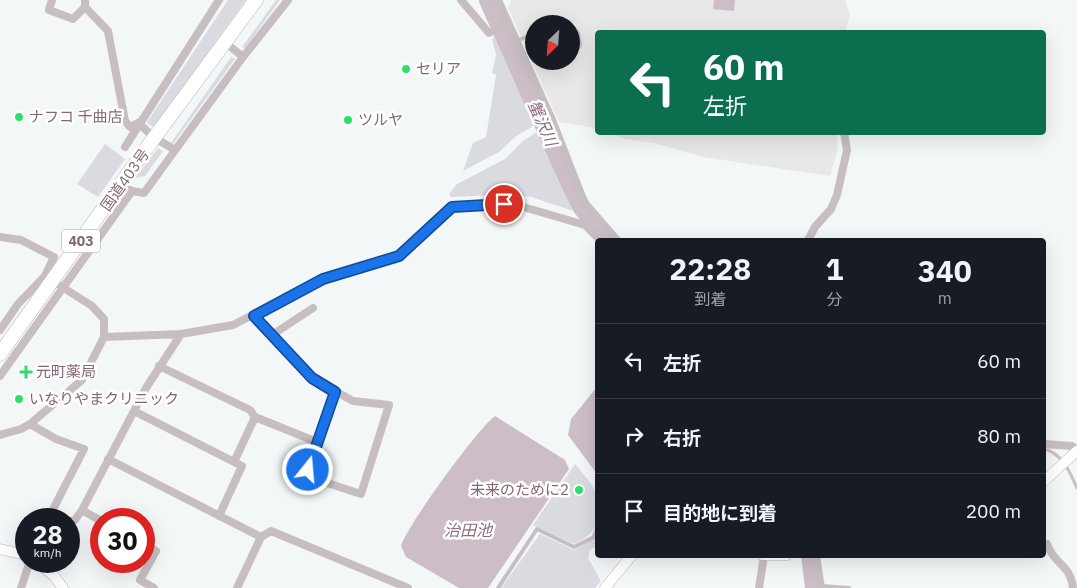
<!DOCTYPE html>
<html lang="ja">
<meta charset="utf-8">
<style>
:root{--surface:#171b24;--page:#242831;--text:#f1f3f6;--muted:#9ea1a6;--line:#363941}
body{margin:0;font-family:"IBM Plex Sans","Noto Sans JP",sans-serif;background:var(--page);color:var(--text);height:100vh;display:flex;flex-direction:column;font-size:19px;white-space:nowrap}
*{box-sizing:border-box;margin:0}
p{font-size:16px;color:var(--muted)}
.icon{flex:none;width:28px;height:28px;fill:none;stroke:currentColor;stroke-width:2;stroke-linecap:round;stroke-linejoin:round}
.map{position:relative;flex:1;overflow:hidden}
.drawer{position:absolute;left:595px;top:238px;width:451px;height:320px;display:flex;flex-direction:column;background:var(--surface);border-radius:5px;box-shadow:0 5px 20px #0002}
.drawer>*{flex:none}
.hud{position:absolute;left:595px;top:30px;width:451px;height:105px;border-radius:5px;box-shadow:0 5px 20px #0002;background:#0b6e4f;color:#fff;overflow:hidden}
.needle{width:32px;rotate:205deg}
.fabs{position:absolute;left:525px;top:15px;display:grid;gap:10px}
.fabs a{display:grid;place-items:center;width:55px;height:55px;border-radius:50%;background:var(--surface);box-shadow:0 5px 20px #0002;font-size:25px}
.speed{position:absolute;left:15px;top:508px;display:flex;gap:10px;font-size:25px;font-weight:700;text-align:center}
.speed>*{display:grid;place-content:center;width:65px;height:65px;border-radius:50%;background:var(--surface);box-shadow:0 5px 20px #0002;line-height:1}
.speed small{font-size:12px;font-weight:400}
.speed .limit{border:8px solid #d22;background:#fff;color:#111}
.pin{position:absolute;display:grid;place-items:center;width:42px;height:42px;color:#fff;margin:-21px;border:2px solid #fff;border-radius:50%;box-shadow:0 1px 5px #0007}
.me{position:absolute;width:55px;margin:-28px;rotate:17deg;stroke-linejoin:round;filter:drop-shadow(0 0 4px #0008)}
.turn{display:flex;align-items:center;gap:18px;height:105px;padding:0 25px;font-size:22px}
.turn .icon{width:65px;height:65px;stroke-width:2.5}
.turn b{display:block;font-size:35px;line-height:42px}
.eta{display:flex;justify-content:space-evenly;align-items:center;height:85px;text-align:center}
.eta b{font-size:30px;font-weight:700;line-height:35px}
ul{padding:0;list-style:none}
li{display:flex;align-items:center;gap:15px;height:75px;padding:0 25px;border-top:1px solid var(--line)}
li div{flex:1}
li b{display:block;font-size:19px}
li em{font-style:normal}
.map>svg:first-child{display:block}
</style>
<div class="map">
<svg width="1077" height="588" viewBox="0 0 1077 588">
<rect width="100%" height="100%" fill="#f4f7f7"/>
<!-- built -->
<path fill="#e8e8e9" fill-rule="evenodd" d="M511 0H845L850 15 845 32H598L597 128 559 122 508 8ZM534 24H571V61H534Z
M612 133H836L838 149 830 176 703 157 654 143 625 139Z"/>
<!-- green -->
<path fill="#d9dbe1" d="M228 0H246L154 127 148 124 147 122Z
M276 0H280L245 48 242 47Z
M498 34 538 123 515 137 499 152 463 171 473 143 486 137 496 75 492 73 496 55 492 39Z
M231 57 235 59 173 144 171 143Z
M540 130 571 197 580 213 531 197 514 194 451 197 449 194 457 184 505 159 523 141Z
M105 144 125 159 98 197 77 184Z
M158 148 163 151 145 176 135 178Z
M575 464C582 473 595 486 597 497 603 522 595 534 574 544L533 525Z
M540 534 574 550 597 537V545L590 550 588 558 601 581 595 588H501Z"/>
<!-- water -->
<path fill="#ccbdc7" d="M714 0H735L734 11 713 9Z
M597 387V474L568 435 571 419Z
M495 416 565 460 569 469 488 588H459L406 557 401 546C406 527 479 427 495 416Z"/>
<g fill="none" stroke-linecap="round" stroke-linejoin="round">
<!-- stream -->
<path stroke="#ccbdc7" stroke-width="3" d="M1044 449C1062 453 1070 472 1077 488"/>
<!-- river -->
<path stroke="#ccbdc7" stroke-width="18" d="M488 0 570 184 582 208 609 240
M810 555 814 588"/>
<!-- secondary casing -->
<g stroke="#bdb3b7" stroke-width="11">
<path id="secondary" d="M1044 481 1077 451
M0 549 26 555
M762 555H787
M36 561 54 576 63 588
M605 588 632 555"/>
</g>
<!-- highway casing -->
<g stroke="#bab2b5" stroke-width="15">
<path id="highway" d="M0 354 140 157 256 0"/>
</g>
<!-- lane -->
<path stroke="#c7bec2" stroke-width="4" d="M556 24H566
M571 26 578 33 580 45 571 58
M516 41 534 34
M594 536 598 526
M822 586 849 588
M498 588 537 529 574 547 598 535"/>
<!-- street -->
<path stroke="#c7bec2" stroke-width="8" d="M52 0 49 10 73 19 85 7
M85 0V7L108 31 125 121 130 127 138 123
M461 0 489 33 508 24
M498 0 552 120 584 202 617 240
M232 48 243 57
M138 123 155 138 175 150
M125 147 219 0
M121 185 132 191 144 193 243 57 288 0
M0 237 21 240 54 257 45 276 92 306 104 319V337
M808 240 815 227 831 209 837 195 847 150 844 132
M254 316 312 378 353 401 389 405 361 494 321 481 309 469 335 392
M0 330 18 304 45 276
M272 335 313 308
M159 366 250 410 255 417 234 462
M0 376 132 191
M134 411 242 466 219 516
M255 417 317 442
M30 424 56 439 84 449 48 519
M0 435 21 429 30 424 82 380 104 337 181 334 233 325 323 279 399 256 452 207 513 204 585 225 600 240
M1044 444 1072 446 1077 450
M108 459 261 537
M82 510 101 521
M69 522 75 520 82 510 146 388 181 334
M144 544 156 551 140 580 154 588
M1047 544C1054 565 1070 563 1073 588
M816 555 821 588
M21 588 30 561
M237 588 261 537 271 531 408 588
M759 588 764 556"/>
<!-- secondary -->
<use href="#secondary" stroke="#fff" stroke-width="10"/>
<!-- highway -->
<use href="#highway" stroke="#fff" stroke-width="14"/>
</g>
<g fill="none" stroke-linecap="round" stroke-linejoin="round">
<!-- route casing -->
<g stroke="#114b97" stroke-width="12">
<path id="route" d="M308 470 335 392 312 378 254 316 323 279 399 256 452 207 504 204"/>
</g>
<!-- route -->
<use href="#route" stroke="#1a73e8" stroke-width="9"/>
</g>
<!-- markers -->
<g fill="#2ddf68" stroke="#fff" stroke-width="2">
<circle cx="406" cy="69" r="5"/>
<circle cx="19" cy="117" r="5"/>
<circle cx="348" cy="120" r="5"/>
<path d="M23.5 364.5h5v5h5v5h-5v5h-5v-5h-5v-5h5z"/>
<circle cx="19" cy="399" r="5"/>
<circle cx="579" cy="490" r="5"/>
</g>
<g text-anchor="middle" stroke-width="5" stroke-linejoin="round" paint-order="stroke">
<!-- shield labels -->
<rect fill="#fff" stroke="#aa959e" stroke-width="1" x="62" y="229.5" width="38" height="23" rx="4"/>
<g font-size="14" font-weight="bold" fill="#856774">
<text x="81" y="246">403</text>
</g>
<!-- poi labels -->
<g font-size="15" fill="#856774" stroke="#fff" text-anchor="start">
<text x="416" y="74">セリア</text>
<text x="29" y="122">ナフコ 千曲店</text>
<text x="358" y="125">ツルヤ</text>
<text x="36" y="377">元町薬局</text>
<text x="29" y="404">いなりやまクリニック</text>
<text x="569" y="495" text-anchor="end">未来のために2</text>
</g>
<!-- street labels -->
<g font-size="15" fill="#856774" stroke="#fff">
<text transform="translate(125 180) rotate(-55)" y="5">国道403号</text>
</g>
<!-- water labels -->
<g font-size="16" font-style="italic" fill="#8e6d82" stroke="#fff">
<text transform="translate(543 123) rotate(66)" y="6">蟹沢川</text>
<text x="468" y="536">治田池</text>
</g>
</g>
</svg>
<div class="fabs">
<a><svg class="needle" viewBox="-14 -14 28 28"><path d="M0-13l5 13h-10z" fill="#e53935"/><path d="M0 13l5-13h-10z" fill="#9ea1a6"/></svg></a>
</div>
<div class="speed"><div>28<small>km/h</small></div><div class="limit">30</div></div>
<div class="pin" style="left:504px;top:204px;background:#d93025"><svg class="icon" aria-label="arrive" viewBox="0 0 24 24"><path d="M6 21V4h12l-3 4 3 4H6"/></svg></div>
<svg class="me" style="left:308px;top:470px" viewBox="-20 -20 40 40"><circle r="17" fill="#1a73e8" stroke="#fff" stroke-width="3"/><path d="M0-11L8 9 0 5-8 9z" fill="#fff"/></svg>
<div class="hud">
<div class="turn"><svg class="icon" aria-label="left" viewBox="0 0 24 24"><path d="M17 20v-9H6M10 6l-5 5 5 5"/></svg><div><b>60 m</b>左折</div></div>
</div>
<section class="drawer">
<div class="eta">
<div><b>22:28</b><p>到着</p></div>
<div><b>1</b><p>分</p></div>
<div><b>340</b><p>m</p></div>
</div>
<ul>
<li><svg class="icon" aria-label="left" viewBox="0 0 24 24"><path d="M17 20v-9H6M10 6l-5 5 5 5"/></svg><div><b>左折</b></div><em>60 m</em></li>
<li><svg class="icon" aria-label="right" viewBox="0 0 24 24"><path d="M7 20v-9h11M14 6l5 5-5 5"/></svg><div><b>右折</b></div><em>80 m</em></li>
<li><svg class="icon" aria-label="arrive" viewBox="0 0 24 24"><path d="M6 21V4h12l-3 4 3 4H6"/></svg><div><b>目的地に到着</b></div><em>200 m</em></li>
</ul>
</section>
</div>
